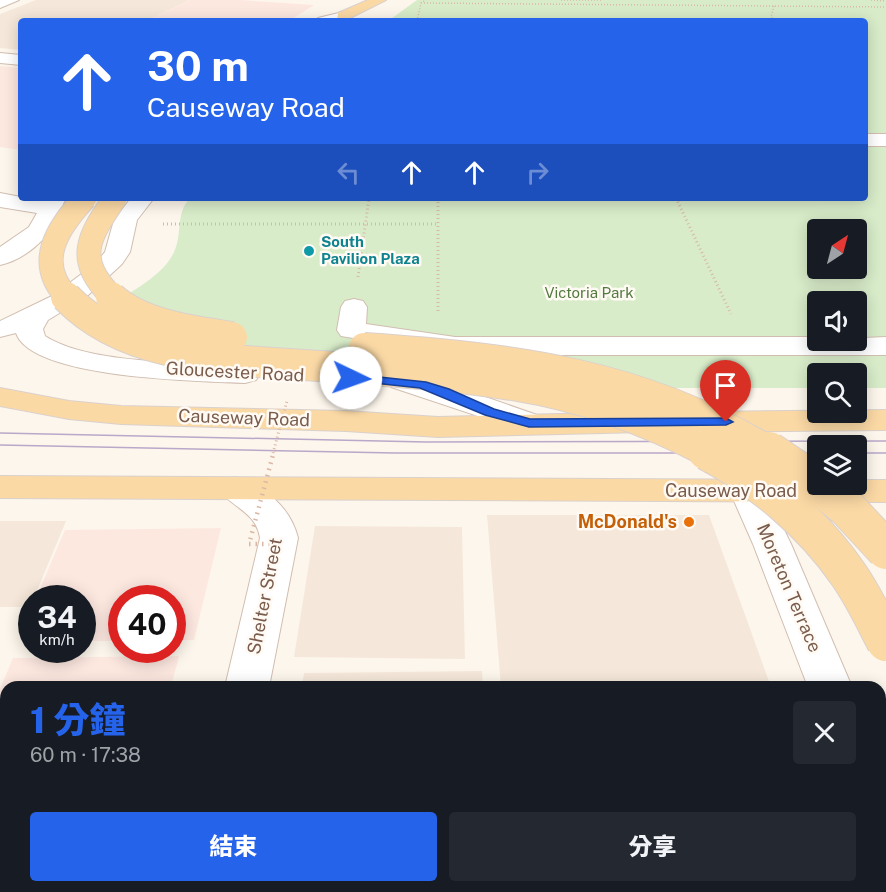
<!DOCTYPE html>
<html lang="zh-TW">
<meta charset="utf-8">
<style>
:root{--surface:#171b24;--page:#242831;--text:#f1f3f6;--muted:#9ea1a6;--accent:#2563eb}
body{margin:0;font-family:"Public Sans","Noto Sans TC",sans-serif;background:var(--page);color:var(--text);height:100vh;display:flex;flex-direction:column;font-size:22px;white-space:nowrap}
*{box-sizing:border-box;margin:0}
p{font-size:20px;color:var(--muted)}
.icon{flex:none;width:33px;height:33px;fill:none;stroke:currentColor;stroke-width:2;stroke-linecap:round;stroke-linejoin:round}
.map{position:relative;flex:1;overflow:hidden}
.panel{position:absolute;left:0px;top:681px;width:886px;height:212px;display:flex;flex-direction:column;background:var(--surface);border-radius:18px 18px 0 0;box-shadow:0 3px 15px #0003}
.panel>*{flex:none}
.banner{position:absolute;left:18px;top:18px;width:850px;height:183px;border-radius:6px;box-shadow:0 3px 15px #0003;background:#2563eb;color:#fff;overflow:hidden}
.needle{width:39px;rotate:36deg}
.controls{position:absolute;left:807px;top:219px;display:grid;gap:12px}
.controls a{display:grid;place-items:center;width:60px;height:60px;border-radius:6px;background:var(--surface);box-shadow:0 3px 15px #0003;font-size:30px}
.speed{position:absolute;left:18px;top:585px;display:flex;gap:12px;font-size:30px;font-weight:700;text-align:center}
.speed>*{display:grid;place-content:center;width:78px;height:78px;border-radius:50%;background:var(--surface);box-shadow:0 3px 15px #0003;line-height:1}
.speed small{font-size:15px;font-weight:400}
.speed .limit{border:9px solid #d22;background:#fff;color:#111}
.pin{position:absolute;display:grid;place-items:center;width:51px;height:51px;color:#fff;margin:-62px -26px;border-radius:50% 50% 50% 0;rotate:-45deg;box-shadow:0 0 6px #0007}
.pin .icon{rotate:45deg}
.me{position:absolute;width:66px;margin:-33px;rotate:93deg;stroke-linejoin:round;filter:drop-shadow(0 0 4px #0008)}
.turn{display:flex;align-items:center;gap:21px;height:126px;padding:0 30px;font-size:27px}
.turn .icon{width:78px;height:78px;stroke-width:2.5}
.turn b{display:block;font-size:42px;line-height:51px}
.lanes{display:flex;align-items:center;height:57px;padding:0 30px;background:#0003;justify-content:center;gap:30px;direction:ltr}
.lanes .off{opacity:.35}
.round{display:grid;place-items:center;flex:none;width:63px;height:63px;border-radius:6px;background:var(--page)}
.head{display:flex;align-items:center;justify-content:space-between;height:102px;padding:0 30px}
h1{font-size:36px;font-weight:800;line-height:45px;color:var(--accent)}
.action{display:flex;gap:12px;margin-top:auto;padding:12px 30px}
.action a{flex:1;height:69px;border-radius:6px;background:var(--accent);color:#fff;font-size:24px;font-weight:800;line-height:69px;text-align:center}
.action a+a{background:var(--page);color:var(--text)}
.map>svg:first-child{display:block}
</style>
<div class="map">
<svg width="886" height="892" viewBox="0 0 886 892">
<rect width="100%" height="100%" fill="#fdf6ec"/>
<!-- residential -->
<path fill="#f5e8da" d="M36 0H189L146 21H21V50L0 48V14Z
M487 515H709L771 687H501Z
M0 521H66L34 598H32L31 607H0Z
M315 526 462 527 465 659 294 657Z
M482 671 483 687H302L304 673Z
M844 887 846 892H518V887Z"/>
<!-- commercial -->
<path fill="#fde8e0" d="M189 0H240L314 5 289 21H146Z
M0 66 21 68V150L0 147Z
M221 528 194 640H173L172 598H122L121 641H83L82 598H36L65 530Z
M179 656 171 687H6V886L121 887 120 892H0V689L13 658Z
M281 886H497V892H280Z"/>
<!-- green -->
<path fill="#d8ecc9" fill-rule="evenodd" d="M417 0H886V388H857L856 374H818L817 388H591L280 362 124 297C142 285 165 272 174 252 183 233 175 214 190 198H866V21H388ZM818 230H856V268H818ZM818 302H856V340H818Z"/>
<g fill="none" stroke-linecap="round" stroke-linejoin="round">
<!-- minor casing -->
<g stroke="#d1beb0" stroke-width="2">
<path id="minor" d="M0 0H19L0 8Z
M343 12 348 13V19L316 21 318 18Z
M0 53 21 55V65L0 63Z
M866 134H886V146H866Z
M0 193 42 201 44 198H66L63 204 76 207 79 212 76 217H59C48 239 24 260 0 265V247L29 227 37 213 0 207Z
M131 198H154L137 220 130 252 122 264 86 297 48 320 43 329 45 336C90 365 191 362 245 365L256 368 260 374 256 380 245 383C201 381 31 379 16 333L0 337V321L52 296 95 264 105 252 114 220Z
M354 299 363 301 367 307 366 324 455 337H818V340L886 337V355H455L341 336 337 330 341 307 345 301Z
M402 372 445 383 540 416 545 423 540 430 529 433 391 387 387 381 391 375Z
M733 450 745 453 750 460 791 544 852 687H808L753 544 716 460 721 453Z
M235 477C264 485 291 508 298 538L269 687H225L260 538C256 511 231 508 218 488L223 480Z
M880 791 886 793V847L880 845Z
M177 886H229L228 892H176Z"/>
</g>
<!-- major casing -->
<g stroke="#dad1cd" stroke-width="2">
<path id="major" d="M368 0H386L350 18 351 21H337L338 13Z
M0 388 69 401 121 406 346 411 438 417 644 412 655 415 660 422 655 429 644 432 438 437 346 431 121 424 69 419 0 406Z
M886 410V430L702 432 691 429 686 422 691 415 702 412Z
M0 476 818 480V484H856V480H886V502L0 498Z"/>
</g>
<!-- path-far1 -->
<path stroke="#d9b8a5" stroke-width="1.5" stroke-dasharray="1 2" stroke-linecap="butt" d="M561 0H602
M871 0 886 1
M421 3 886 7
M774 6 771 17 775 21
M417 21 421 3 426 0"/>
<!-- path -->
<path stroke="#d9b8a5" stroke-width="3" stroke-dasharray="1 3" stroke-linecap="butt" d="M438 198V311
M676 198 731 314
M163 224H438
M358 277 369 198"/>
<!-- minor -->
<use href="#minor" fill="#fff" fill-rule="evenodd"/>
<!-- major -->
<use href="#major" fill="#fbd9a5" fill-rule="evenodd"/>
<!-- tram -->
<path stroke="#b9a8c9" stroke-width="1.5" d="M0 433 426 442 886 441
M0 445 395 453H818
M856 453H886"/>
<!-- major-bridge-far2 casing -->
<g stroke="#dad1cd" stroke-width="25" stroke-linecap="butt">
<path id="major-bridge-far2" d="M68 298C34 263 57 228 85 198
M113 298C74 259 88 238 115 198"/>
</g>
<!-- major-bridge-far1 casing -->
<g stroke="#dad1cd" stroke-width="32" stroke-linecap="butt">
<path id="major-bridge-far1" d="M66 297C130 363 234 359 319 366 385 371 452 375 518 386 586 397 649 421 710 453
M111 297C141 325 193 331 232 337
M364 348C511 358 643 373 771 453"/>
</g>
<!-- major-bridge casing -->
<g stroke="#dad1cd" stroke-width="40" stroke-linecap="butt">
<path id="major-bridge" d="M707 451C762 480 813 523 848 574 863 595 874 619 886 642
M769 451 818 484
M818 484 847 508 886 550"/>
</g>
<!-- path-bridge-far1 -->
<path stroke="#d9b8a5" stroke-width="3" stroke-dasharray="1 3" stroke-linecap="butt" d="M273 453 287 401"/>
<!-- path-bridge -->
<path stroke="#d9b8a5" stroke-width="4.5" stroke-dasharray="1.5 5" stroke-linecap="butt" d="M270 544H249L274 451"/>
<!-- major-bridge-far2 -->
<use href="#major-bridge-far2" stroke="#fbd9a5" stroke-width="23"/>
<!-- major-bridge-far1 -->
<use href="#major-bridge-far1" stroke="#fbd9a5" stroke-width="30"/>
<!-- major-bridge -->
<use href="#major-bridge" stroke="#fbd9a5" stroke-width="38"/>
</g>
<!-- route -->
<path fill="#2563eb" stroke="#184099" stroke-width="1.5" d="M351 374 426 382 449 389 494 409 530 419 726 418 733 422 726 425 529 427 485 415 420 388 346 380 345 378Z"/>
<!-- markers -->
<circle fill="#0f9aa8" stroke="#fffaf3" stroke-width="2" cx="309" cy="251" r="6"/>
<circle fill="#e8710a" stroke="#fffaf3" stroke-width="2" cx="689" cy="522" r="6"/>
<g text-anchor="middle" stroke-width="5" stroke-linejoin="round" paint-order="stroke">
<!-- far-culture labels -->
<g font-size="15" font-weight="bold" fill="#0d838f" stroke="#fffaf3" text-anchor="start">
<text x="321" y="247">South<tspan x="321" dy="17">Pavilion Plaza</tspan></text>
</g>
<!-- far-park labels -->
<g font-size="15" fill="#537a41" stroke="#fffaf3">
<text x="589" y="298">Victoria Park</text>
</g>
<!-- street labels -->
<g font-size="18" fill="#7a5c4d" stroke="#fffaf3">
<text transform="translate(235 372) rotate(3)" y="6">Gloucester Road</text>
<text transform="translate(244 418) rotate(2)" y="6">Causeway Road</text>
<text x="731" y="497">Causeway Road</text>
<text transform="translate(789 588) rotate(67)" y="6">Moreton Terrace</text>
<text transform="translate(265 596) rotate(-79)" y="6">Shelter Street</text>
</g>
<!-- food labels -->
<g font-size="18" font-weight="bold" fill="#c56008" stroke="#fffaf3" text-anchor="end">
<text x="677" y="528">McDonald's</text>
</g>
</g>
</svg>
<div class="controls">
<a><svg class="needle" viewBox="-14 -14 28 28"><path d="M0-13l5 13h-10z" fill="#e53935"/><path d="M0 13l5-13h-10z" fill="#9ea1a6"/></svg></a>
<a><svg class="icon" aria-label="sound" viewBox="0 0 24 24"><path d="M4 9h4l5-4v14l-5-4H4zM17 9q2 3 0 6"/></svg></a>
<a><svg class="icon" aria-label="search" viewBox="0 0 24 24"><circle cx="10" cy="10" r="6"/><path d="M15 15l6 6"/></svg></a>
<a><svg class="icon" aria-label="layers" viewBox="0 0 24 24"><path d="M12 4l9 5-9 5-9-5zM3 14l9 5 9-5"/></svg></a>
</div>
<div class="speed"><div>34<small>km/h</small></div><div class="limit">40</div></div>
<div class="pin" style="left:726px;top:422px;background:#d93025"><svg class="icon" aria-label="arrive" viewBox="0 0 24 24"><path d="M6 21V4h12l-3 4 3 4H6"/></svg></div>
<svg class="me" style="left:351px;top:378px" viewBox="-20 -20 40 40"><circle r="19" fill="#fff"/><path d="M0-13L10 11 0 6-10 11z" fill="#2563eb"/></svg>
<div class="banner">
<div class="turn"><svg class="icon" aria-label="ahead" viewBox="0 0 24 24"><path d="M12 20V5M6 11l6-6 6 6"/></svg><div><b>30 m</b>Causeway Road</div></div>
<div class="lanes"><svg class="icon off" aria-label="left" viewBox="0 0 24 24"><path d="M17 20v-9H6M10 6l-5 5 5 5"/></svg><svg class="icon" aria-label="ahead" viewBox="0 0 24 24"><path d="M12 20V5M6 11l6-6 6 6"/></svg><svg class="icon" aria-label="ahead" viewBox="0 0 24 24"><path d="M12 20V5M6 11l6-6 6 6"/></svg><svg class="icon off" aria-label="right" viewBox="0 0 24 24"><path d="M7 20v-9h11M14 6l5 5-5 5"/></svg></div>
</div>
<section class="panel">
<div class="head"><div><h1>1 分鐘</h1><p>60 m · 17:38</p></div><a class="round"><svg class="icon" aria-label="close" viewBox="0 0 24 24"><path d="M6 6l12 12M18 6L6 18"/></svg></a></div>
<div class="action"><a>結束</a><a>分享</a></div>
</section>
</div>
